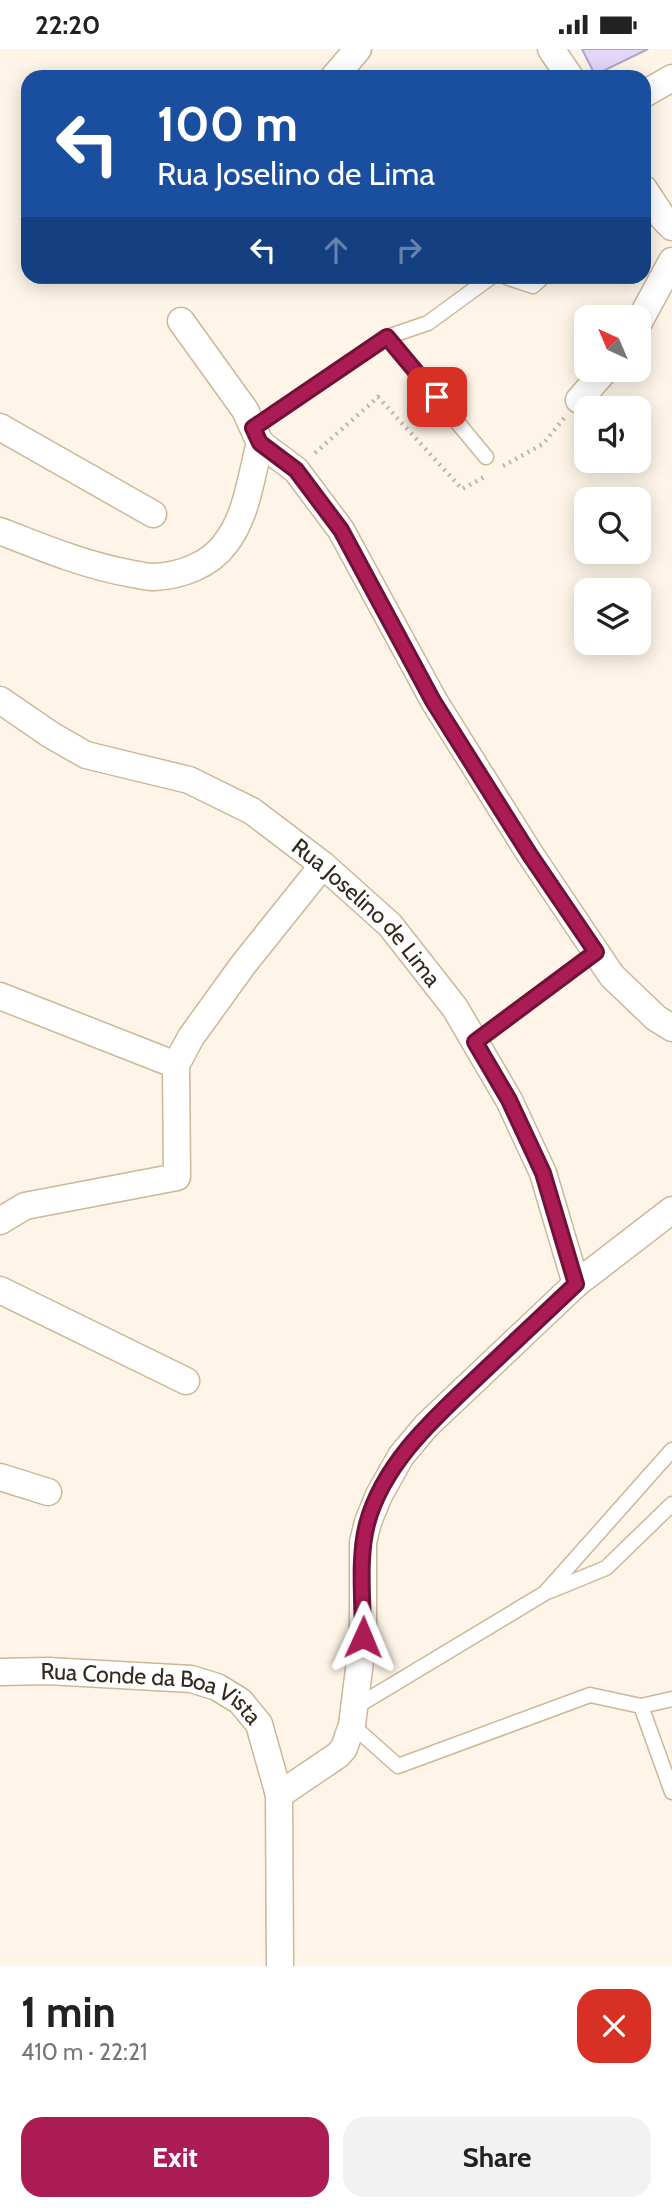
<!DOCTYPE html>
<meta charset="utf-8">
<style>
:root{--surface:#fff;--page:#f2f2f2;--text:#222;--muted:#767676;--accent:#ac1c54}
body{margin:0;font-family:Cabin,sans-serif;background:var(--page);color:var(--text);height:100vh;display:flex;flex-direction:column;font-size:26px;white-space:nowrap}
*{box-sizing:border-box;margin:0}
p{font-size:23px;color:var(--muted)}
.icon{flex:none;width:38px;height:38px;fill:none;stroke:currentColor;stroke-width:2;stroke-linecap:round;stroke-linejoin:round}
.map{position:relative;height:1917px;overflow:hidden}
.sheet{display:flex;flex-direction:column;background:var(--surface);flex:1}
.sheet>*{flex:none}
.guide{position:absolute;left:21px;top:21px;width:630px;height:214px;border-radius:21px;box-shadow:0 4px 18px #0003;background:#1a4fa0;color:#fff;overflow:hidden}
.needle{width:46px;rotate:316deg}
.buttons{position:absolute;left:574px;top:256px;display:grid;gap:14px}
.buttons a{display:grid;place-items:center;width:77px;height:77px;border-radius:14px;background:var(--surface);box-shadow:0 4px 18px #0003;font-size:35px}
.pin{position:absolute;display:grid;place-items:center;width:60px;height:60px;color:#fff;margin:-30px;border-radius:14px;box-shadow:0 4px 10px #0006}
.me{position:absolute;width:77px;margin:-38px;rotate:1deg;stroke-linejoin:round;filter:drop-shadow(0 0 5px #0008)}
.turn{display:flex;align-items:center;gap:24px;height:147px;padding:0 21px;font-size:32px}
.turn .icon{width:91px;height:91px;stroke-width:2.5}
.turn b{display:block;font-size:49px;line-height:60px}
.lanes{display:flex;align-items:center;height:66px;padding:0 21px;background:#0003;justify-content:center;gap:35px;direction:ltr}
.lanes .off{opacity:.35}
.round{display:grid;place-items:center;flex:none;width:74px;height:74px;border-radius:21px;background:var(--page)}
.overview{display:flex;align-items:center;justify-content:space-between;height:119px;padding:0 21px}
h1{font-size:42px;font-weight:700;line-height:52px}
.button{display:flex;gap:14px;margin-top:auto;padding:14px 21px}
.button a{flex:1;height:80px;border-radius:21px;background:var(--accent);color:#fff;font-size:28px;font-weight:700;line-height:80px;text-align:center}
.button a+a{background:var(--page);color:var(--text)}
.status{display:flex;justify-content:space-between;align-items:center;height:49px;padding:0 35px;background:var(--surface);direction:ltr}
.status svg{height:19px;fill:currentColor}
.map>svg:first-child{display:block}
</style>
<div class="status"><b>22:20</b><svg viewBox="0 0 49 12"><path d="M0 12V9h3v3zM5 12V6h3v6zM10 12V3h3v9zM15 12V0h3v12zM26 1h20v11H26zM47 4h2v5h-2z"/></svg></div>
<div class="map">
<svg width="672" height="1917" viewBox="0 0 672 1917">
<rect width="100%" height="100%" fill="#fef5e8"/>
<!-- building -->
<path fill="#e3d6fa" stroke="#b0a4c6" stroke-width="2" d="M582 0H648L595 26Z"/>
<g fill="none" stroke-linecap="round" stroke-linejoin="round">
<!-- service casing -->
<g stroke="#ccb797" stroke-width="17">
<path id="service" d="M506 228 533 237 543 228
M387 288 486 408
M253 379 387 288 428 274 491 228
M475 993 596 903
M550 1542 606 1519 672 1455
M641 1657 672 1650
M354 1659 545 1544 672 1401
M352 1676 398 1717 590 1646 641 1657 672 1743"/>
</g>
<!-- minor casing -->
<g stroke="#ccb797" stroke-width="29">
<g id="minor">
<path d="M551 0 570 28"/>
<path d="M334 28 358 0"/>
<path d="M644 45 672 29"/>
<path d="M644 140 663 169 672 178"/>
<path d="M181 272 245 361 260 394 296 421 341 481 434 652 530 805 612 927 656 969 672 979"/>
<path d="M639 273 672 212"/>
<path d="M579 351 606 320"/>
<path d="M0 378 153 465"/>
<path d="M0 482C43 499 87 517 133 525 140 526 147 528 154 528 180 527 210 516 225 495 247 468 251 427 260 394"/>
<path id="s1" d="M0 651 51 686 86 706 189 731 252 762 323 816 390 876 455 959 509 1051 543 1124 576 1235"/>
<path d="M0 947 176 1016"/>
<path d="M0 1172 25 1157 177 1128 176 1016 191 988 243 916 323 816"/>
<path d="M0 1241 186 1332"/>
<path d="M0 1428 48 1443"/>
<path id="s2" d="M0 1623 48 1622 191 1630 217 1638 240 1652 259 1675 279 1746 280 1917"/>
<path d="M279 1746 338 1706 344 1699 352 1676 363 1588V1493L368 1473 379 1446 401 1407 426 1377 576 1235 672 1161"/>
</g>
</g>
<!-- path -->
<path stroke="#bfb6aa" stroke-width="4.5" stroke-dasharray="2 5" stroke-linecap="butt" d="M315 404 378 348 462 440 484 428
M503 417 543 395 564 369"/>
<!-- service -->
<use href="#service" stroke="#fff" stroke-width="14"/>
<!-- minor -->
<use href="#minor" stroke="#fff" stroke-width="26"/>
</g>
<g fill="none" stroke-linecap="round" stroke-linejoin="round">
<!-- route casing -->
<g stroke="#701237" stroke-width="18">
<path id="route" d="M363 1588C363 1552 358 1509 367 1475 384 1411 440 1364 486 1320 516 1292 546 1263 576 1235L543 1124 509 1051 475 993 596 903 530 806 433 652 341 481 296 421 260 394 253 379 387 288 437 348"/>
</g>
<!-- route -->
<use href="#route" stroke="#ac1c54" stroke-width="12"/>
</g>
<g text-anchor="middle" stroke-width="6" stroke-linejoin="round" paint-order="stroke">
<!-- street labels -->
<g font-size="23" fill="#31291d" stroke="#fff">
<text dy="8" stroke="none"><textPath href="#s1" startOffset="432">Rua Joselino de Lima</textPath></text>
<text dy="8" stroke="none"><textPath href="#s2" startOffset="156">Rua Conde da Boa Vista</textPath></text>
</g>
</g>
</svg>
<div class="buttons">
<a><svg class="needle" viewBox="-14 -14 28 28"><path d="M0-13l5 13h-10z" fill="#e53935"/><path d="M0 13l5-13h-10z" fill="#767676"/></svg></a>
<a><svg class="icon" aria-label="sound" viewBox="0 0 24 24"><path d="M4 9h4l5-4v14l-5-4H4zM17 9q2 3 0 6"/></svg></a>
<a><svg class="icon" aria-label="search" viewBox="0 0 24 24"><circle cx="10" cy="10" r="6"/><path d="M15 15l6 6"/></svg></a>
<a><svg class="icon" aria-label="layers" viewBox="0 0 24 24"><path d="M12 4l9 5-9 5-9-5zM3 14l9 5 9-5"/></svg></a>
</div>
<div class="pin" style="left:437px;top:348px;background:#d93025"><svg class="icon" aria-label="arrive" viewBox="0 0 24 24"><path d="M6 21V4h12l-3 4 3 4H6"/></svg></div>
<svg class="me" style="left:363px;top:1588px" viewBox="-20 -20 40 40"><path d="M0-17L14 15 0 8-14 15z" fill="#ac1c54" stroke="#fff" stroke-width="4"/></svg>
<div class="guide">
<div class="turn"><svg class="icon" aria-label="left" viewBox="0 0 24 24"><path d="M17 20v-9H6M10 6l-5 5 5 5"/></svg><div><b>100 m</b>Rua Joselino de Lima</div></div>
<div class="lanes"><svg class="icon" aria-label="left" viewBox="0 0 24 24"><path d="M17 20v-9H6M10 6l-5 5 5 5"/></svg><svg class="icon off" aria-label="ahead" viewBox="0 0 24 24"><path d="M12 20V5M6 11l6-6 6 6"/></svg><svg class="icon off" aria-label="right" viewBox="0 0 24 24"><path d="M7 20v-9h11M14 6l5 5-5 5"/></svg></div>
</div>
</div>
<section class="sheet">
<div class="overview"><div><h1>1 min</h1><p>410 m · 22:21</p></div><a class="round" style="background:#d93025;color:#fff"><svg class="icon" aria-label="close" viewBox="0 0 24 24"><path d="M6 6l12 12M18 6L6 18"/></svg></a></div>
<div class="button"><a>Exit</a><a>Share</a></div>
</section>
